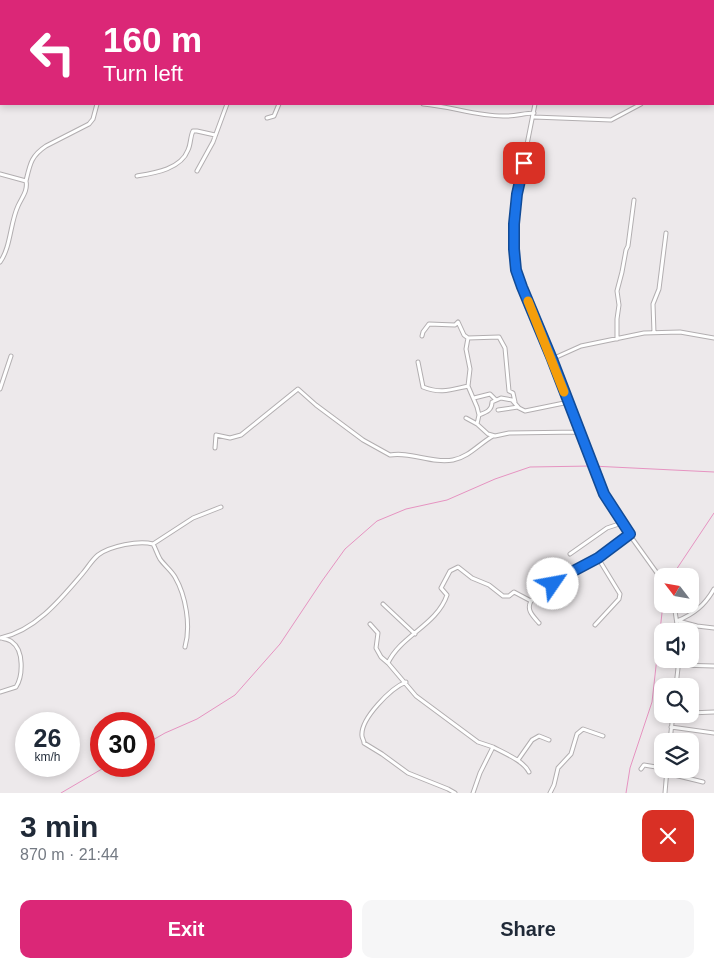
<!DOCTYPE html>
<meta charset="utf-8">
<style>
:root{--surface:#fff;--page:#f6f6f7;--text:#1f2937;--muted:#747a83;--accent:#db2777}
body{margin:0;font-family:Arial,sans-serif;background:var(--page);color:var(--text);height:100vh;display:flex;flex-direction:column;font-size:19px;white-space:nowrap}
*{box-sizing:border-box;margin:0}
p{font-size:16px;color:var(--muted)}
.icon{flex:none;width:28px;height:28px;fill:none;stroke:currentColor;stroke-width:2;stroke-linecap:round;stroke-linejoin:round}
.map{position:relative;height:793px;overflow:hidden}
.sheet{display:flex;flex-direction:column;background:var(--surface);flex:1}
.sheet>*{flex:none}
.guide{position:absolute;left:0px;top:0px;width:715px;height:105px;box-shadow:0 2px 8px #0003;background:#db2777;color:#fff;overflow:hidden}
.needle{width:32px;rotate:301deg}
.tools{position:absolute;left:654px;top:568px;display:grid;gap:10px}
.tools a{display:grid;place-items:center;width:45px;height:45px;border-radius:10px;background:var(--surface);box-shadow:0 2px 8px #0003;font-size:25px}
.speed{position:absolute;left:15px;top:712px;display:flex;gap:10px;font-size:25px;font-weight:700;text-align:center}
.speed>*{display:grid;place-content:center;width:65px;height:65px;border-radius:50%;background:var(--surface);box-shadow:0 2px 8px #0003;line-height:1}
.speed small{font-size:12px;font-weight:400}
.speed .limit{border:8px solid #d22;background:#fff;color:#111}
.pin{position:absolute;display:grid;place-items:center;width:42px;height:42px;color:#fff;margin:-21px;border-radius:10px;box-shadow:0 2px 8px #0006}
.me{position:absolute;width:55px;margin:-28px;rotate:57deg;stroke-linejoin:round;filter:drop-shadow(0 0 4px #0008)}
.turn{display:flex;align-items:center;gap:18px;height:105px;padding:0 20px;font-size:22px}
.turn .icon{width:65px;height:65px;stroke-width:2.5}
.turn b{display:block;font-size:35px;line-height:42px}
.round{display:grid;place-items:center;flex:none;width:52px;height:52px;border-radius:10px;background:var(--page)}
.summary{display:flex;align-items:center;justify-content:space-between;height:85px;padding:0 20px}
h1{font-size:30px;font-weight:800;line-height:38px}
.action{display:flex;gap:10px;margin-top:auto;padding:10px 20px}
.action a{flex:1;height:58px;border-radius:10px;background:var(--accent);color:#fff;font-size:20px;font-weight:800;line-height:58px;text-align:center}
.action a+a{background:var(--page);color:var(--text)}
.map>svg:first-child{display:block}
</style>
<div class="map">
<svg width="714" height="793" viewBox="0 0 714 793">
<rect width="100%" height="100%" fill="#ede9eb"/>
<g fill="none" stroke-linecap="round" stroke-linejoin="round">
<!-- stream -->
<path stroke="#e693c1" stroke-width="1" d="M672 576 714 513
M144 745 165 733 197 719 235 695 280 644 322 581 345 549 377 521 406 509 447 500 495 479 530 467 592 466 714 472
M61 793 107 766
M626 793 630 768 652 702 663 604"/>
<!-- minor casing -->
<g stroke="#b2aeb0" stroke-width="5">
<path id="minor" d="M230 0 232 1
M264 1V0
M543 1V0
M597 1 600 0
M423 104C450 106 476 116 503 116 514 117 524 113 534 113
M535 104 517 195 513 237 517 270 522 287 552 359 604 494 629 534 662 580
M534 117 611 120 641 104
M267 118 274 116 279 104
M197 171 213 142 227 104
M0 174 26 181C30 164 31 156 46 146L89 124 93 119 97 104
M137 176C155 173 181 169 188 150 191 144 190 137 193 131H197L215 135
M0 262C11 247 10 223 18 206 22 197 28 191 26 181
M654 333 653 304 659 289 666 233
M422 336 423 332 429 324 455 325 458 322 464 335 468 338 499 337 505 348 509 391 513 393 515 402
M468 338 466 349 470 369 468 386 477 407 479 415 477 424
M617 339V319L619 305 617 291 622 272 626 250 628 246 634 200
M552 359 581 346 644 333 680 332 714 338
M418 362 423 387C441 394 450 390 468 386
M0 389 11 356
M474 398 490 394 495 399
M498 410 518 407
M479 415C487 412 492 410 492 402L501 398 512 400 519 408 525 411 569 402
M466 418 477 424 488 434 495 436 509 433 580 432
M215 448 216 435 230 438 241 435 298 389 316 405 363 440 390 455C410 451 432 464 453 460 469 457 480 443 493 436
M153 544C156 549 157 554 160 559 164 565 171 570 175 577 186 596 191 626 185 647
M570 554 607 528 622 523
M383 604 415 634
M674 604 678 631
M677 621C694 614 705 605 714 589
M678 621 697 626 714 628
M539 623C533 616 526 610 531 601L564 576 598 558 629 534
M370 624 378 633 376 648 381 657 388 663
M595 625 619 599 620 594 598 558
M0 638C35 631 61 599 83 573 88 567 92 560 98 555 110 546 139 540 153 544L193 518 221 507
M678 665 714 666
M406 682C391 688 360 719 362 736 362 738 364 740 364 743L382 754 408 773 448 789 455 793
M676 686 679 659
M0 692 16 687C23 676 24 650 12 642 9 639 4 639 1 638
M690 713 714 712
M673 717 687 714
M671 727 714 733
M670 741 673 714
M493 747 478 742 416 696 388 663C400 636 437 625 447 595L441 588 450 571 458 567 472 578 489 585 503 596H509L514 592 531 601
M518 760 532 740 539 736 549 740
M641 769 644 765 662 768
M666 773 703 782
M473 793 480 773 493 747C504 753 524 761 529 772
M550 793 554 785 558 768 571 754 577 734 583 729 603 736
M665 793 667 769"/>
</g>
<!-- minor -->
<use href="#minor" stroke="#fff" stroke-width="3"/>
</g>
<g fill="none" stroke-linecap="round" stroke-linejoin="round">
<!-- route casing -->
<g stroke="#114b97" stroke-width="12">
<path id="route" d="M524 163 517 194 514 224V249L516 270 522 287 552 359 604 494 630 534 598 558 564 576 553 584"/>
</g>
<!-- route -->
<use href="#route" stroke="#1a73e8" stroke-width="9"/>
<!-- slow -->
<path stroke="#f59e0b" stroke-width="9" d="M528 301 564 392"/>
</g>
</svg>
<div class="tools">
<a><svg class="needle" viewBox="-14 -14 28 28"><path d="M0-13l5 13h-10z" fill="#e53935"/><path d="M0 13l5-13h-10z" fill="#747a83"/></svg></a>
<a><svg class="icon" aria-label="sound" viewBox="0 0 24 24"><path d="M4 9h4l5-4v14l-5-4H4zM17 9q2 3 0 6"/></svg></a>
<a><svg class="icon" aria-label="search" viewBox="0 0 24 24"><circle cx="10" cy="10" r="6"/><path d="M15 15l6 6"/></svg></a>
<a><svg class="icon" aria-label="layers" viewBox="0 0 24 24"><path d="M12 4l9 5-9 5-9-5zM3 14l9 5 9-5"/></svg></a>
</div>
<div class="speed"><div>26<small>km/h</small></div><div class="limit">30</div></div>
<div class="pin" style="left:524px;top:163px;background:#d93025"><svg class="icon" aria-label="arrive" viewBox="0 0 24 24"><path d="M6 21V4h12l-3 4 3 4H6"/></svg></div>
<svg class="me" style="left:553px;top:584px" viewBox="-20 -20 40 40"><circle r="19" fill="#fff"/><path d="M0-13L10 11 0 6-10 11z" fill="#1a73e8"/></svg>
<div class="guide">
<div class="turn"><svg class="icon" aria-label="left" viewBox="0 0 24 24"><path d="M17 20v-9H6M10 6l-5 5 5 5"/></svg><div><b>160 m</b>Turn left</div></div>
</div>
</div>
<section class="sheet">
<div class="summary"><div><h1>3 min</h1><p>870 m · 21:44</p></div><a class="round" style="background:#d93025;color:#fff"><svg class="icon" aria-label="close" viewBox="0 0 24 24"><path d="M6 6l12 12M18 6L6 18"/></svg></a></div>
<div class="action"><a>Exit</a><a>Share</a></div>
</section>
